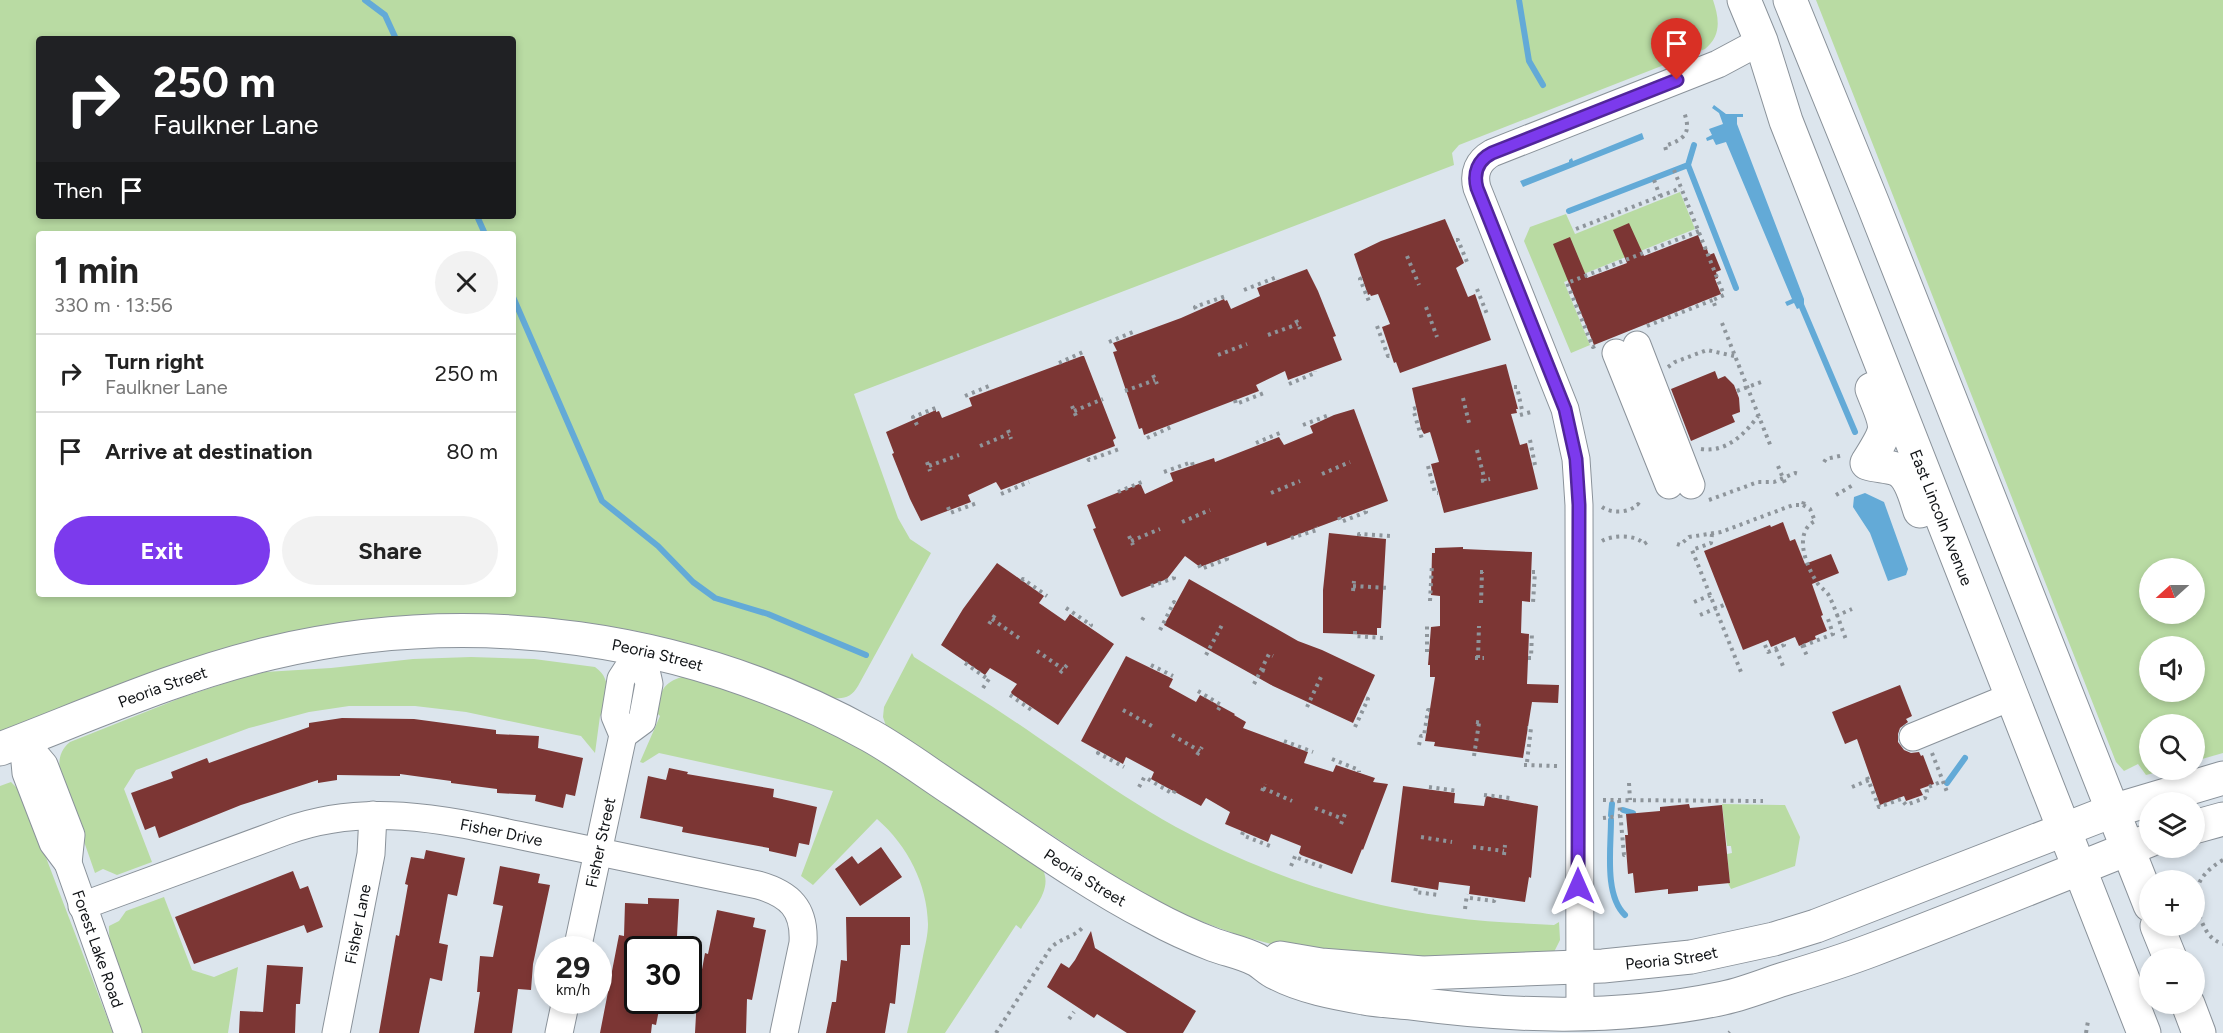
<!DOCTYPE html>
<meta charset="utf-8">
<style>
:root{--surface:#fff;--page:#f2f2f2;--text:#222;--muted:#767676;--line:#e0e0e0;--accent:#7c3aed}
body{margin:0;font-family:Figtree,sans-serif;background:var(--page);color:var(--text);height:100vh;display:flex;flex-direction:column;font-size:22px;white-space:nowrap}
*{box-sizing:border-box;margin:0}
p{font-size:20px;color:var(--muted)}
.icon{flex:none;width:33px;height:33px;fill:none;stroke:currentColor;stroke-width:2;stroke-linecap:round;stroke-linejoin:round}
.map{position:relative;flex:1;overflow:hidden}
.side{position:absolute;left:36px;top:231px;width:480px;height:366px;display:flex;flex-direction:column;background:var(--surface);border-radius:6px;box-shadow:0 3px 9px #0003}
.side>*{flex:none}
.top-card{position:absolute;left:36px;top:36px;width:480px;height:183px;border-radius:6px;box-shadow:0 3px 9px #0003;background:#202124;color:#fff;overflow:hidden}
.needle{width:39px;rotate:249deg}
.fabs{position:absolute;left:2139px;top:558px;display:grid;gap:12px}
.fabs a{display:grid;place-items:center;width:66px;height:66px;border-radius:50%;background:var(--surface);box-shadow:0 3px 9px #0003;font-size:30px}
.speed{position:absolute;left:534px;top:936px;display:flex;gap:12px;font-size:30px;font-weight:700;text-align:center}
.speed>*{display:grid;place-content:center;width:78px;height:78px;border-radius:50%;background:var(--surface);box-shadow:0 3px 9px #0003;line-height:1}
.speed small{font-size:15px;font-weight:400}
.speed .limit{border:3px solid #111;border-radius:9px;background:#fff;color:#111}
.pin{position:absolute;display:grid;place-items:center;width:51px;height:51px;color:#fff;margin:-62px -26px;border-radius:50% 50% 50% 0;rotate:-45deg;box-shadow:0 0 6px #0007}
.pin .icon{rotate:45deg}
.me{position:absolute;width:66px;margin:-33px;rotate:0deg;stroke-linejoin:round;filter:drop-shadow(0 0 4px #0008)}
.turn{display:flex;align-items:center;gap:21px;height:126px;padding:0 18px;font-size:27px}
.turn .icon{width:78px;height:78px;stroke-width:2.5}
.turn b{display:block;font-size:42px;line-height:51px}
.then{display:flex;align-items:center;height:57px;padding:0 18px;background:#0003;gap:12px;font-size:22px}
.round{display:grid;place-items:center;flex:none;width:63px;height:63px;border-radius:32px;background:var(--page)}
.head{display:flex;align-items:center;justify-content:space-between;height:102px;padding:0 18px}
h1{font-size:36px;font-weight:700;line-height:45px}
.cta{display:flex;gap:12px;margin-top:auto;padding:12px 18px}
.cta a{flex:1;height:69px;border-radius:36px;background:var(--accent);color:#fff;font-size:24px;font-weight:700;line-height:69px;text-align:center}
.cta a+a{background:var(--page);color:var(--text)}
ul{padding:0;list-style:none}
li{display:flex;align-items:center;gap:18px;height:78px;padding:0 18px;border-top:2px solid var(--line)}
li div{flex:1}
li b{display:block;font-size:22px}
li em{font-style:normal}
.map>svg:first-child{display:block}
</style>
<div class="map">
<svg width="2223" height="1033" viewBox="0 0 2223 1033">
<rect width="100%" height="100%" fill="#dce5ed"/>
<!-- green -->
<path fill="#b9dba3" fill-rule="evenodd" d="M0 0H1713C1719 18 1722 35 1705 49L1459 145 1452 153 1454 165 854 394 898 518 910 539 931 553 858 686C851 698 842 700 829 697 795 683 761 669 727 656 639 625 541 613 448 615L0 733ZM39 39H513V216H39ZM39 234H513V594H39Z
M1816 0H2223V753L2195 761 2194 724H2150V770H2166L2146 775 2138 764 2124 771 2116 762ZM2194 568V614H2150V568ZM2150 646H2194V692H2150Z
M1680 192 1695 229 1564 282 1590 345 1571 353 1524 241 1530 227 1566 214 1575 234Z
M912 653 914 657C955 683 996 708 1036 736 1082 767 1127 800 1176 827 1261 873 1354 905 1450 917 1484 922 1519 923 1554 925L1559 922 1560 940 1554 952 1451 961 1301 952 1238 935 1184 915 1120 880 886 726 883 717 884 707Z
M471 657 534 659 595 667C611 678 607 693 606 710L600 716 595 753 581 736 466 712 415 706H349L309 712 249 728 136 770 124 789 152 862 117 875 103 869 95 873 60 773C58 760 60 750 70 742L183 697 241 678 265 672 331 668 413 659Z
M682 677H692L775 707 822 728 860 749 892 767 1043 870C1053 891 1031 911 1021 929L1016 925 945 1033H907C913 1008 918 982 923 956 925 946 928 935 928 924 927 884 908 846 877 819L813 885 801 876 833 791 659 753 643 763 640 762 660 716 655 711C660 693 663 682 682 677Z
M11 782 21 792 113 1033H0V786Z
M1722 804 1785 805 1800 837 1795 866 1731 889 1728 883H1730L1727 854 1732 853 1731 846H1727Z
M164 897 192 970 214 977 238 967 228 1033H142C133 1008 107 951 109 926L119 921 126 911Z"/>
<!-- water -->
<path fill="#63aad7" d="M1714 105 1726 114H1743V117H1737V124L1804 299V306L1797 309 1794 303 1787 306 1785 302 1792 299 1726 142 1716 145 1713 139 1707 141 1706 138 1712 135 1709 129 1723 124 1719 113 1712 108Z
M1642 133 1644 139 1523 187 1520 181 1569 162V160L1572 158 1573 161Z
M1865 493 1884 502 1908 569 1906 575 1888 581 1870 533 1853 507 1854 497Z"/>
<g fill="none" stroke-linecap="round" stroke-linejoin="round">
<!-- stream -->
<path stroke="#63aad7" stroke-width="6" d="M365 0 385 15 396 39
M1519 0 1529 61 1543 85
M1694 145 1688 165 1736 288
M1569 211 1688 165
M477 216 485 234
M513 297 602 501 658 546 693 582 715 598 768 614 866 655
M1799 300 1855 432
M1947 783 1965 758
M1623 810 1633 813
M1611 815 1612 804
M1611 820C1611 848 1604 895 1625 915"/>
</g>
<!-- building -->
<path fill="#7c3634" d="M1445 219 1464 263 1456 268 1468 297 1475 294 1491 340 1400 373 1396 362 1394 363 1382 327 1390 324 1378 294 1371 296 1370 294 1368 295 1354 254 1381 241Z
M1629 223 1644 256 1698 235 1704 250 1707 249 1709 255 1714 253 1721 270 1716 272 1718 278 1715 279 1721 294 1594 345 1553 244 1570 237 1587 278 1627 263 1613 230Z
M1307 269 1318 291 1336 336 1333 337 1342 360 1288 380 1285 371 1256 385 1259 391 1144 435 1142 428 1139 429 1113 352 1117 351 1113 343 1181 318 1224 299 1225 301 1227 300 1231 309 1260 296 1257 288Z
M1082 356H1084L1116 438 1113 440 1115 446 1001 490 996 482 968 495 971 502 921 521 910 499 892 454 894 453 886 432 936 410V412L939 411 942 418 972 406 969 398Z
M1506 364 1518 409H1516L1517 413 1511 414 1520 445 1527 443 1538 489 1444 513 1431 464 1439 462 1430 432 1424 434 1421 429 1412 388Z
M1715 371 1718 379 1725 376 1734 385 1739 398 1740 412 1732 415 1735 422 1691 441 1671 389Z
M1354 409 1388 501 1267 546 1266 542 1200 567 1185 556 1167 579 1122 597 1120 595 1093 529 1096 528 1087 505 1139 484 1141 485 1145 494 1173 481 1170 473 1214 458 1215 462 1279 437 1284 445 1313 433 1310 426 1334 415Z
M1783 522 1790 541 1795 539 1805 564 1831 554 1839 573 1812 584 1823 615 1821 616 1827 631 1815 636 1816 639 1799 646 1795 637 1771 647 1768 640 1743 650 1704 551 1770 525 1771 527Z
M1329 533 1386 539 1381 628H1377V635L1323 633V590Z
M1463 547V549L1532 552 1530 602 1522 601 1521 633 1529 634 1527 684 1559 685 1558 703 1532 702 1523 758 1434 746 1435 742 1425 741 1435 677H1430V665H1428L1431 627 1440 626V596L1431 595 1432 553H1435V548Z
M997 563 1044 596 1039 603 1065 621 1070 614 1114 644 1058 725 1012 694 1011 692 1017 684 990 668 985 675 941 645 963 609Z
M1189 579 1298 641 1322 650 1375 675 1353 723 1273 686 1164 625Z
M1126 656 1173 679 1169 687 1196 702 1200 695 1235 714 1234 715 1246 722 1243 728 1308 752 1304 763 1333 772 1336 765 1375 778 1373 782 1388 784 1363 850 1362 849 1352 874 1301 855 1299 853 1301 846 1271 834 1268 842 1225 824 1230 812 1206 798 1201 806 1151 779 1154 772 1126 757 1123 764 1081 741Z
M1900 685 1912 716 1906 719 1908 722 1900 728 1898 734V742L1904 750 1911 753 1919 752 1921 756 1923 755 1934 784 1920 789 1923 795 1906 801 1904 796 1880 805 1857 739 1845 744 1832 712Z
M342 718 414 719 496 730V734L539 736 538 748 583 758 575 796 566 794 563 808 535 801 536 795 497 793V789L451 783V781L400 774V776L337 775V780L318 783V780L241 805 159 838 155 826 145 830 131 793 173 778 171 772 207 758 209 763 309 727V723Z
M669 768 688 772 687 774 774 789 773 797 817 807 809 845 799 843 796 857 769 851V848L682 832 683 827 640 818 648 776 666 780Z
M1403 786 1455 793 1454 803 1484 806 1486 796 1538 806 1531 878 1529 877 1525 902 1469 894 1470 886 1439 882 1438 890 1391 882Z
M1689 804 1690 808 1722 805 1730 883 1698 886V891L1668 894V889L1635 893 1633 873 1628 874 1625 835H1628L1626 814 1660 811V807Z
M881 847 902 877 860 906 835 869 852 856 858 864Z
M426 850 465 858 457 896 448 894 439 943 448 945 442 981 430 978 419 1033H379L396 935 399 936 408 885 405 884 411 857 424 859Z
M500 866 540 874 538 883 550 885 533 964 531 990 518 989 512 1033H474L480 992H477L480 956 493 957 503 906 493 904Z
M293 871 300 889 308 886 323 927 307 933 304 925 194 964 175 917Z
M648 898 679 899 677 936H675L672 950H638V1000H661L656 1025 652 1024 651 1033H600L619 935 624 936 625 903 648 904Z
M717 910 755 918 753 927 766 930 752 1000 747 999 746 1033H695L697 997 705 953 708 954Z
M846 917H910V945H901L895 1004 890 1003 885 1033H826L832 1002H836L841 960 847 961Z
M1091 931 1095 948 1196 1011 1183 1033H1127L1097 1014 1094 1018 1047 987 1061 963 1069 968 1075 960Z
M267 965 303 967 300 1004H296L295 1033H239L240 1011 263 1012Z"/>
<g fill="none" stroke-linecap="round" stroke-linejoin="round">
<!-- minor casing -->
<g stroke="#8a929a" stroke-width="29">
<g id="minor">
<path d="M1637 345 1691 485"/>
<path d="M1616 353 1669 485"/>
<path d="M623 735 642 721 649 684 641 648"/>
<path d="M1913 737 2013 696"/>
<path id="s1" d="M23 740 26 773 53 843 68 863 128 1033"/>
<path d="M23 740 44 765 71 835 68 863"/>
<path id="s2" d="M82 906 286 831C377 798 465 825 556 843 624 857 691 871 758 885 790 894 805 909 803 943L784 1033"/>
<path id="s3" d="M577 950 623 735 615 716 621 679 641 648"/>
<path d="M1580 1015 1579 505 1576 459 1565 409 1477 188C1473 173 1478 161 1492 153L1718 64 1761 41"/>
<path id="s4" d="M336 1033 371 854 373 815"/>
<path d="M559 1033 566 1000"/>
</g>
</g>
<!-- major casing -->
<g stroke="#8a929a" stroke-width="35">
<g id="major">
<path id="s5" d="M1744 0 1761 41 1786 121 2144 1033"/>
<path d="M1790 0 1873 204 2150 905"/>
<path d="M1872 389C1888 430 1891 425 1867 463 1876 466 1887 466 1896 469 1911 475 1915 497 1920 511"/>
<path id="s6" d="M0 749C89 715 178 675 271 653 473 605 689 635 871 736 901 753 929 774 958 793 1021 835 1084 881 1151 916 1171 927 1193 937 1214 945 1228 950 1244 953 1257 960 1264 964 1269 970 1276 973 1302 987 1336 993 1364 998 1379 1001 1395 1001 1410 1003 1513 1017 1616 1020 1719 999 1741 995 1762 986 1784 979 1814 970 1843 961 1872 950 1965 915 2057 877 2150 840"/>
<path d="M2194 827 2223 819"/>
<path d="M2157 926 2170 958"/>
<path id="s7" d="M1280 958 1321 965 1423 973 1603 966 1691 957 1774 939 1816 926 2112 811 2223 778"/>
<path d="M2188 1004 2199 1033"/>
</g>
</g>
<!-- path -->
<path stroke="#8e959b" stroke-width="4" stroke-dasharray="3 4.5" stroke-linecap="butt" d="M1666 150 1665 146C1684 139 1692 134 1684 112
M1674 170 1724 295 1713 300 1715 306
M1654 180 1660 196
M1576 229 1681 188
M1456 240H1458L1467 262
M1407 256 1419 285
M1362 278 1360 279 1370 304
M1477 289 1487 314H1485
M1244 290 1277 277 1278 279
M1426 307 1437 337
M1196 309 1195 307 1226 296
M1296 320 1300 329
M1722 323 1771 447
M1377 326 1388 356 1391 355
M1647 326 1713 300
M1268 335 1298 324
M1109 342 1133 332 1134 334
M1595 346 1593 347 1567 283 1699 231
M1218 355 1247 344
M1059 363 1083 352
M1668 367 1675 362 1707 350 1734 356
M1153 375 1157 384
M1289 384 1315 373V371
M1514 387H1517L1522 410
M1125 391 1155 380
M1737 391 1764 381
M965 396 989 386 990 390
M1463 398 1470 427
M1235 400 1236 404 1264 393
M1072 406 1076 416
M1416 408 1413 409 1422 439
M1074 411 1103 399
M1520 415 1531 412
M917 425 913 417 938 407
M1303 425 1329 415 1330 417
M1008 430 1011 439
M1147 438 1171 427
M1530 440 1535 465
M1256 443 1282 432
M980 446 1009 434
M1701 449C1726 453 1745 434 1758 416
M1477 450 1485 481
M1088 458 1089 460 1122 448
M927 462 930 471
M1824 462 1826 459 1844 455
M929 466 959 455
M1428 466 1435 493H1438
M1778 466 1785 483
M1164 472 1192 462 1193 466
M1322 474 1350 462
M1481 481 1490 479
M1118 492 1142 482
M1271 493 1300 481
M1001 494 1029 482
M1836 495 1853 485
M1709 500 1758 482H1774L1795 473 1799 474
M1803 505 1810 509 1815 521C1792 533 1807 568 1818 584 1821 588 1825 590 1828 594 1836 609 1841 627 1847 642
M948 507 950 513 977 503
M1602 507C1612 514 1630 513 1638 504L1640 506
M1339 517 1341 522 1366 512 1365 509
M1182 522 1210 510
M1712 534 1711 543 1692 550 1741 672
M1129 536 1133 545
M1359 536V534L1391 536
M1291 538 1317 530 1316 527
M1131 541 1160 529
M1602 541C1612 535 1636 534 1644 544L1647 542
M1677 544 1680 545 1689 537 1721 532 1793 505H1803L1804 501
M1199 565 1201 569 1227 559 1226 557
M1480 572H1486
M1532 572H1535L1533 603
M1022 581 1023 579 1047 596
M1151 586 1174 578V575
M1353 586 1389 588
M1353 591 1354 581
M1430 601 1432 564
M1694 602 1711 595
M1481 603 1482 572
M1066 608 1091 625 1090 626
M1700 615 1724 605
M1836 616 1852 609
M992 619 1019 638
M1142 620 1146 614
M989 624 995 615
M1160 630 1174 602 1175 603
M1355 631V636L1384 638
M1765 645 1768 652 1784 645 1783 642
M1802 645 1808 658
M1803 646 1833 634 1827 616
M1776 649 1783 666
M1037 651 1063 669
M1427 652V623
M1206 655 1222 625
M1475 658H1484
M1478 658 1479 626
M1528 658H1531L1532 632
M965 663 989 680
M1151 665 1173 676
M1262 670 1268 672
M1060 673 1067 665
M1254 684 1269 654 1273 656
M983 688 989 679
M1198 691 1221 705 1218 710
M1010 695 1033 711 1034 709
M1307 707 1321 677
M1123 710 1152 726
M1476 722 1483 723
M1355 727 1368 699 1365 698
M1172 735 1200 751
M1284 741 1313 752
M1419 745 1421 736H1424L1428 710H1430
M1099 752 1098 753 1124 767
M1932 753 1947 792
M1197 755 1202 747
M1474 756 1479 723
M1332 759 1359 770V772
M1527 762 1531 728H1527
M1524 765 1557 766
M1867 777 1879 807 1901 799 1906 805 1925 798 1927 792 1926 788 1943 781
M1148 779 1173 794 1177 787
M1629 783 1630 800
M1139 787 1145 776
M1429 787 1458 791
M1852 787 1869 780
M1263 788 1292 801
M1262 791 1265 784
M1484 795 1510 798V800
M1603 800 1763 801
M1619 800 1624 855 1626 854
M1315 808 1343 819
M1603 818 1620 816
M1341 824 1345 814
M1243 832 1242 835 1270 846
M1421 837 1452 842
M1473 847 1504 851
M1504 855 1505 845
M1298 858 1322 867 1323 864
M2223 860C2197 875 2190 893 2201 920 2206 932 2211 940 2223 944
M1291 866 1296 854
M1416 888 1415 892 1439 895
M1470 898 1494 901 1495 899
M1465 909 1467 894
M1069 1019 1074 1012
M996 1033 1050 949C1059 938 1073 938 1082 928
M1729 1033 1730 1032
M2086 1033 2088 1021"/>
<!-- minor -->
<use href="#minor" stroke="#fff" stroke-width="27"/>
<!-- major -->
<use href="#major" stroke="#fff" stroke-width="33"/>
</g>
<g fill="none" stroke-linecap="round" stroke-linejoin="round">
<!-- route casing -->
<g stroke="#51269a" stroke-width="15">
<path id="route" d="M1578 886 1579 505 1576 459 1565 409 1477 188C1473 173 1478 160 1492 153L1677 80"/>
</g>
<!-- route -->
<use href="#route" stroke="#7c3aed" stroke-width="10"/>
</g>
<g text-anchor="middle" stroke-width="6" stroke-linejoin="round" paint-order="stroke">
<!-- street labels -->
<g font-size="16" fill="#101316" stroke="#fff">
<text dy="6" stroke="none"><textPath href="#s5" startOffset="554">East Lincoln Avenue</textPath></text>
<text dy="6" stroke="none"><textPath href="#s6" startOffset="678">Peoria Street</textPath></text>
<text dy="6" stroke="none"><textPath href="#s6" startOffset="174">Peoria Street</textPath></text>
<text dy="6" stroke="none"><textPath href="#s2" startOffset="436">Fisher Drive</textPath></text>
<text dy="6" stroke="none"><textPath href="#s3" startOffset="110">Fisher Street</textPath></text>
<text dy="6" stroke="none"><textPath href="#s6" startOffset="1164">Peoria Street</textPath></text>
<text dy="6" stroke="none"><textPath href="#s4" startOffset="111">Fisher Lane</textPath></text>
<text dy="6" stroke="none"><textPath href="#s1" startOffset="224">Forest Lake Road</textPath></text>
<text dy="6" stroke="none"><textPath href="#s7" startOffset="393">Peoria Street</textPath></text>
</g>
</g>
</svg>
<div class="fabs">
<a><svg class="needle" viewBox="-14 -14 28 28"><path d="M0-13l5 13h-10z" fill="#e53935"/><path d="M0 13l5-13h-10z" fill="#767676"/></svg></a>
<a><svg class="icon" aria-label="sound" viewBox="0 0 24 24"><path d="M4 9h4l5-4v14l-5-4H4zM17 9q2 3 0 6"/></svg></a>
<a><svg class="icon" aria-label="search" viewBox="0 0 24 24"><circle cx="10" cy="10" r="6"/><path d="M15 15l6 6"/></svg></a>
<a><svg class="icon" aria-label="layers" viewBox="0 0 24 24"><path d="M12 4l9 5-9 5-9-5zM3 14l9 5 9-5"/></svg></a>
<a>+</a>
<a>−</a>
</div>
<div class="speed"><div>29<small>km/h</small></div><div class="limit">30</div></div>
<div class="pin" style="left:1677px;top:80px;background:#d93025"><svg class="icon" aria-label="arrive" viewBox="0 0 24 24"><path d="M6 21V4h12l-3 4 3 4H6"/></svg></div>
<svg class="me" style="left:1578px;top:886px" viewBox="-20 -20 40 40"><path d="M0-17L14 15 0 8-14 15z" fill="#7c3aed" stroke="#fff" stroke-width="4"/></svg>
<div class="top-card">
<div class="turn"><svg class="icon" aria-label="right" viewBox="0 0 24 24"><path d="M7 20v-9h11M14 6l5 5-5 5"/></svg><div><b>250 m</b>Faulkner Lane</div></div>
<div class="then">Then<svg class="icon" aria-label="arrive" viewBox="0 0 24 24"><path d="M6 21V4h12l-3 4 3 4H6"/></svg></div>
</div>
<section class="side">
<div class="head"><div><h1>1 min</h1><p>330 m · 13:56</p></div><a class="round"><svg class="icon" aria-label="close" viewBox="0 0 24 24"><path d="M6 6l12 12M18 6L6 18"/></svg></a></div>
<ul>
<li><svg class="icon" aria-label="right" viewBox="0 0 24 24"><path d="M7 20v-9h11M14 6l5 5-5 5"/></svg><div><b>Turn right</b><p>Faulkner Lane</p></div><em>250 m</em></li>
<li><svg class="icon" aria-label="arrive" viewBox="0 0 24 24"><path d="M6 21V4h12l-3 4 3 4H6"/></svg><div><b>Arrive at destination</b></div><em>80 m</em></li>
</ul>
<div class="cta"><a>Exit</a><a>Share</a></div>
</section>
</div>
